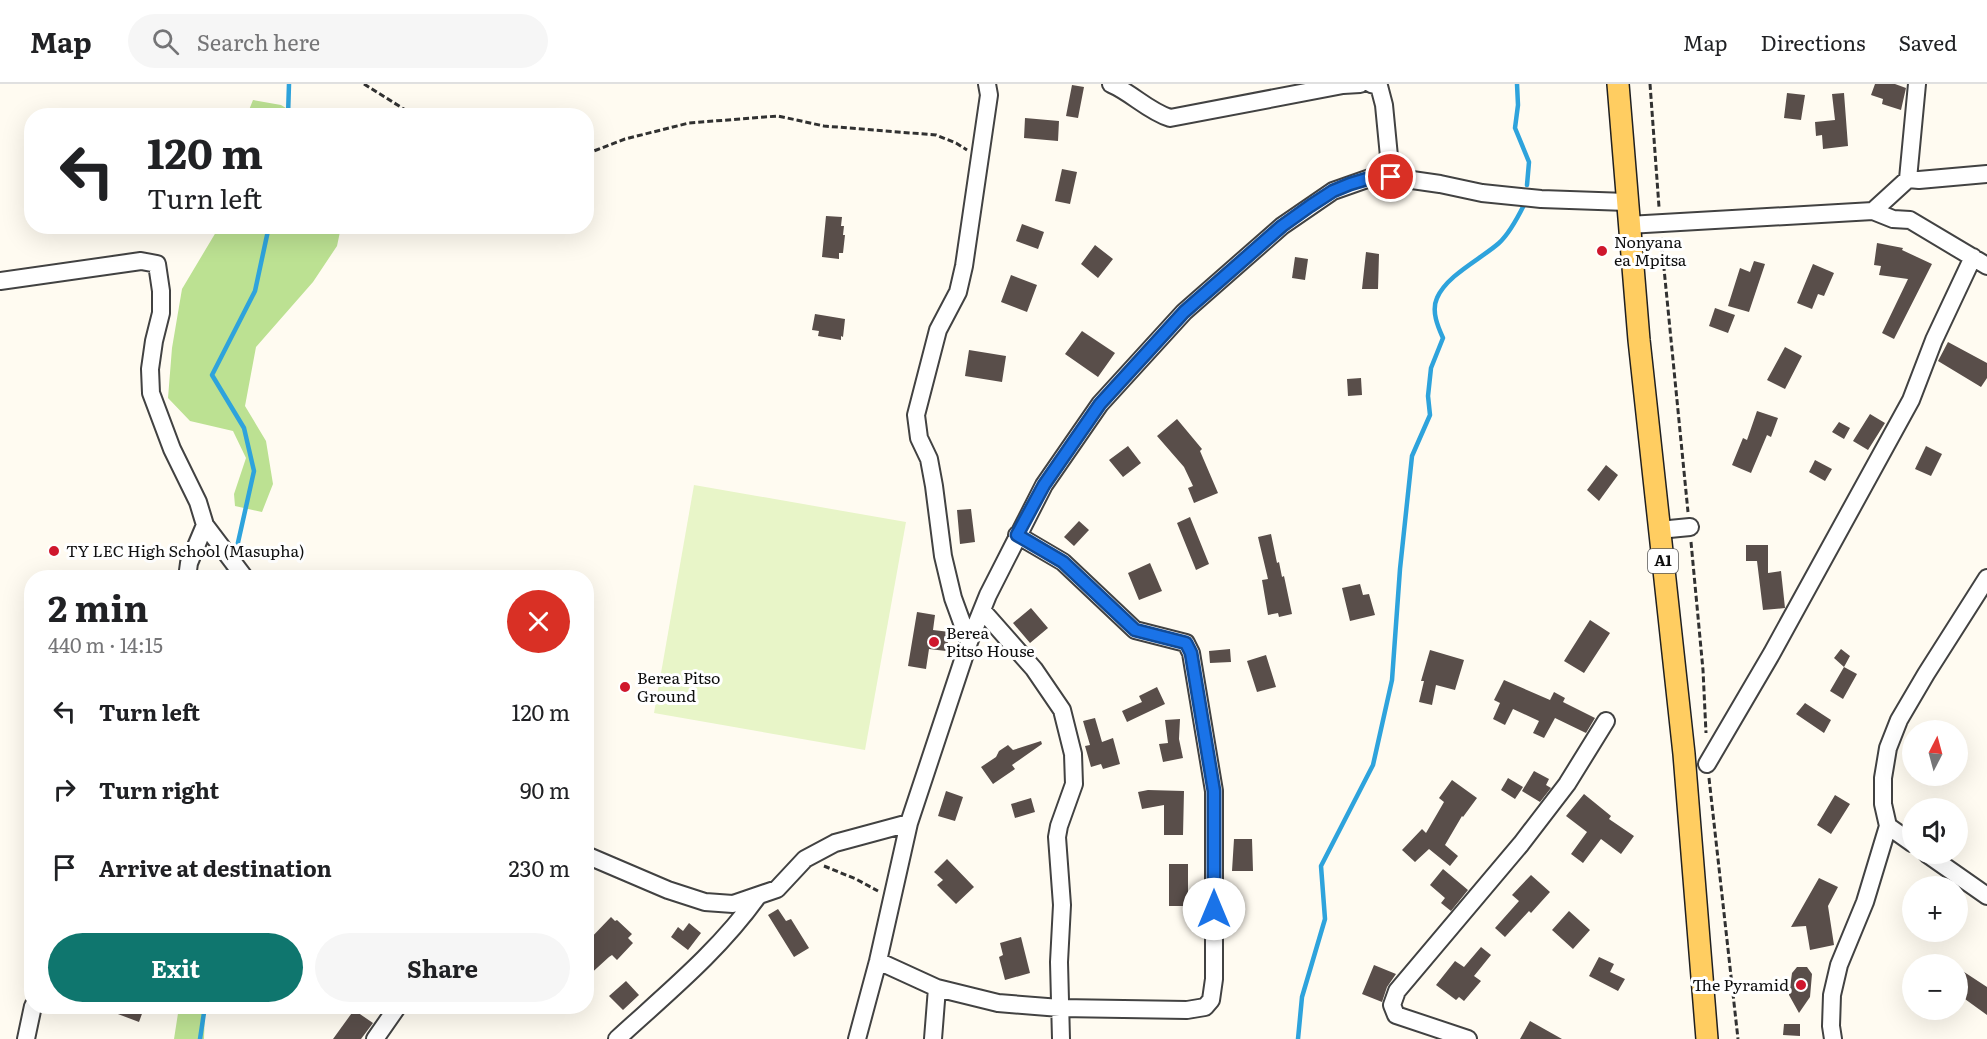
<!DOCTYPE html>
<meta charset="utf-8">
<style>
:root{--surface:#fff;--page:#f6f6f6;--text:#202124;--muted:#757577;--line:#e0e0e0;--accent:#0f766e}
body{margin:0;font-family:Literata,serif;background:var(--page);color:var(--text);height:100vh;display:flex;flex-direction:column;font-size:22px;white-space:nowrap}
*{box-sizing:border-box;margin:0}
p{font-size:20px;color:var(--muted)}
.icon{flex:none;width:33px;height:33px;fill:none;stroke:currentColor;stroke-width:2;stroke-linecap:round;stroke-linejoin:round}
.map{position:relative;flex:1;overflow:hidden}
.sheet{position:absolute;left:24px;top:486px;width:570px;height:444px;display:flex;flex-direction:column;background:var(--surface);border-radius:24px;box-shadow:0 6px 24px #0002}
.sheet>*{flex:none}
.top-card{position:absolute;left:24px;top:24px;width:570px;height:126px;border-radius:24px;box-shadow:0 6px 24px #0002;background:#fff;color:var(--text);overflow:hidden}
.needle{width:39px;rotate:6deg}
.controls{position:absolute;left:1902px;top:636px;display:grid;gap:12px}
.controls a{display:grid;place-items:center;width:66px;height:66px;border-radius:50%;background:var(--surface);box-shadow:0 6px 24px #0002;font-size:30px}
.pin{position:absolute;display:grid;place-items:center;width:51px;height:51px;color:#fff;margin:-26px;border:3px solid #fff;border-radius:50%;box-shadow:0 2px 6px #0007}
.me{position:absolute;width:66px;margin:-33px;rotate:0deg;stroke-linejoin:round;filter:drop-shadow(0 0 4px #0008)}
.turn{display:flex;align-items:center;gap:21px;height:126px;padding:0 24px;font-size:27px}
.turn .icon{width:78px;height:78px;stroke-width:2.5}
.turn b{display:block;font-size:42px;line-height:51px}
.round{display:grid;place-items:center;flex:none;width:63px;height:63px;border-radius:32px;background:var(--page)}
.summary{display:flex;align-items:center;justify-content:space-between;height:102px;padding:0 24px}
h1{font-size:36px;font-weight:700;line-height:45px}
.action{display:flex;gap:12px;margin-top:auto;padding:12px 24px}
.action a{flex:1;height:69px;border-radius:36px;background:var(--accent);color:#fff;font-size:24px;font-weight:700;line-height:69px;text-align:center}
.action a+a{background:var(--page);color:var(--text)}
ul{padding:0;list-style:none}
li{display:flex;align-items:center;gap:18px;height:78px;padding:0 24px}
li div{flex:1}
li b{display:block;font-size:22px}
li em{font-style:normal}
header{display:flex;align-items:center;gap:36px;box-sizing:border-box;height:84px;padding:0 30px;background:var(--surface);border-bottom:2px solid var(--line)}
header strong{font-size:28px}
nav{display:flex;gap:33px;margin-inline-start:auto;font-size:21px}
.search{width:420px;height:54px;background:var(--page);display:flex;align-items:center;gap:15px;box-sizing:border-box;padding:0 21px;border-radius:33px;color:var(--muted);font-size:22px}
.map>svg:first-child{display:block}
</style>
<header>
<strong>Map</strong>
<div class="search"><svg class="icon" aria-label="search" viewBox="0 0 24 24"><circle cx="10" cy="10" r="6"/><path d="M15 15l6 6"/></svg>Search here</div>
<nav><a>Map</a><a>Directions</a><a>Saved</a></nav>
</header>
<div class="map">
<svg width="1987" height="955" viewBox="0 0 1987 955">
<rect width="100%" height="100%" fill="#fffbf1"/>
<!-- forest -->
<path fill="#bce192" d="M253 16 281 21 297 31H247Z
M219 143H341L337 162 313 198 256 263 245 322 266 357 273 400 262 428 235 422 234 410 246 374 233 347 190 337 168 314 172 264 182 205Z
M179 923H205L204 955H174Z"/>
<!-- pitch -->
<path fill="#e8f5c8" d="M694 401 906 438 865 666 654 629Z"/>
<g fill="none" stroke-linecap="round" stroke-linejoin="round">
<!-- stream -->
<path stroke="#2ea3dc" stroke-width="4.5" d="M1517 0 1518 21 1515 44 1529 78 1527 101
M288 32 289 0
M237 463 254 387 244 344 212 291 255 207 269 142
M226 488 228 494
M200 955 205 922
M1298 955 1302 913 1325 835 1321 782 1373 681 1392 596 1400 485 1412 372 1430 331 1428 312 1431 284 1443 254C1438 243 1431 227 1437 214 1447 191 1481 175 1499 159 1509 150 1518 133 1524 121"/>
</g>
<!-- building -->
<path fill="#594e4a" d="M1875 0H1895L1906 4 1901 26 1882 20 1883 15 1871 11Z
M1072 1 1084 3 1078 34 1066 32Z
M1787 9 1805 11 1801 36 1784 34Z
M1844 9 1848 62 1823 65 1822 51 1816 52 1815 38 1835 36 1832 10Z
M1025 34 1059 37 1058 57 1024 54Z
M1062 85 1077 88 1070 120 1055 117Z
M826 132 842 133 841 142H844L843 151H845L843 169H839V175L822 173Z
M1022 140 1044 148 1038 165 1016 157Z
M1877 159 1903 164 1902 166 1932 180 1894 255 1882 249 1908 195 1879 191 1881 182 1874 181Z
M1095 161 1113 175 1098 194 1081 180Z
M1366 168 1379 170 1378 205H1362Z
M1295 173 1308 175 1305 196 1292 194Z
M1754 177 1765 180 1749 228 1728 222 1740 184 1750 188Z
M1813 180 1834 189 1824 212 1818 210 1812 225 1797 219Z
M1011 191 1037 201 1027 228 1001 218Z
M1715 224 1735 231 1728 249 1709 242Z
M815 230 845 235 843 253 841 252V256L818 252 819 247 812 246Z
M1082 247 1115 269 1098 293 1065 270Z
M1948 258 1987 279V294L1981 303 1938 277Z
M1785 263 1802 272 1785 305 1767 296Z
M969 266 1006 272 1002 298 965 292Z
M1361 294 1362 311 1348 312 1347 295Z
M1757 327 1778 334 1771 353 1767 351 1751 389 1732 381 1743 354 1747 356Z
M1870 330 1885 339 1868 366 1853 357Z
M1177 335 1202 365 1200 367 1218 409 1194 419 1188 404 1193 402 1184 383 1157 352Z
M1839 338 1850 344 1844 355 1832 348Z
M1128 362 1141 379 1123 393 1109 376Z
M1926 362 1942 370 1931 392 1915 385Z
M1815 376 1832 385 1825 397 1809 388Z
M1606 381 1618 391 1599 417 1587 406Z
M971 425 975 458 960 460 957 426Z
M1190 433 1209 480 1196 486 1177 439Z
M1079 437 1089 446 1074 462 1064 453Z
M1271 450 1277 479 1279 478 1282 493 1284 492 1292 530 1279 533 1278 529 1268 531 1262 496 1268 495 1258 453Z
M1746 461H1768V489L1781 487 1785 524 1763 526 1757 477H1746Z
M1150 479 1162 507 1139 516 1128 489Z
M1360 500 1363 511 1369 510 1375 531 1350 537 1342 504Z
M1031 524 1048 544 1030 559 1013 539Z
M917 528 935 531 933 546 950 548 946 567 929 565 926 585 908 582Z
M1590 536 1610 549 1584 589 1564 577Z
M1230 565 1231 578 1210 579 1209 567Z
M1841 565 1850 572 1844 583 1834 574Z
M1430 566 1464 576 1455 606 1436 601 1432 621 1419 618 1424 597H1421Z
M1266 571 1276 603 1257 608 1247 577Z
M1844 583 1857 590 1843 615 1830 607Z
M1504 596 1550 616 1554 608 1565 614 1563 618 1595 634 1586 649 1555 634 1544 654 1533 649 1539 637 1513 625 1505 641 1493 635 1500 619 1494 616Z
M1157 603 1165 620 1127 638 1122 627 1142 618 1139 612Z
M1805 619 1831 636 1824 649 1796 630Z
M1095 634 1102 658 1113 654 1120 680 1103 685 1101 680 1091 683 1085 662 1090 661 1083 637Z
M1180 635 1179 655 1183 674 1163 678 1159 660 1168 659 1165 636Z
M1041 657 1042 660 1012 681 1015 685 993 700 981 683 996 673 999 667 1008 661 1013 666Z
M1534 687 1549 695 1546 701 1551 704 1540 718 1522 707Z
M1508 694 1523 703 1515 715 1501 706Z
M1452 696 1477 714 1463 733 1462 732 1445 761 1458 772 1450 782 1429 765 1415 778 1402 766 1422 745 1426 749 1444 718 1439 714Z
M1148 706 1184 707 1183 751H1164V721L1142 725 1138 708Z
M946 707 963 713 955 737 938 732Z
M1584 710 1611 732 1609 735 1634 752 1621 770 1601 755 1583 779 1571 770 1587 748 1566 732Z
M1835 711 1850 720 1831 750 1817 741Z
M1031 714 1035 728 1015 734 1011 720Z
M1234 755H1252L1253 787H1232Z
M947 775 974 803 956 820 937 801 943 796 934 788Z
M1169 780H1188V814H1185V822H1169Z
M1443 785 1468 806 1451 827 1441 819 1445 814 1430 801Z
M1531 791 1550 808 1531 829 1529 827 1505 853 1495 844 1519 817 1512 811Z
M1819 794 1838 803 1828 822 1834 861 1810 866 1806 842 1791 843Z
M778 825 786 837 791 835 809 864 794 873 768 831Z
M1569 827 1590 846 1573 865 1552 846Z
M611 833 615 837 617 836 632 850 628 854 633 859 617 876 612 871 609 873 586 894V859Z
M689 839 701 849 688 866 671 853 678 843 683 847Z
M1021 853 1030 889 1005 896 999 873 1003 871 1000 859Z
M1481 863 1491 871 1474 892 1481 897 1464 917 1459 913 1456 916 1436 901 1455 877 1464 883Z
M1599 873 1614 880 1610 888 1625 895 1618 907 1589 892Z
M1374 881 1396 890 1387 903 1382 918 1362 910Z
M1797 883H1807L1812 890 1810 913 1799 929 1789 911 1792 889Z
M1958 884 1987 903V931L1958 910Z
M626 897 639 911 623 926 609 912Z
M102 922H129L143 927 139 938 102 924Z
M354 926 373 939 361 955H333Z
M1530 937 1562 955H1520Z
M1784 940H1800V952L1783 951Z"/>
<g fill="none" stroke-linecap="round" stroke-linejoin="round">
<!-- minor casing -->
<g stroke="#424242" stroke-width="20">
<path id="minor" d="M1111 0C1132 9 1148 27 1170 34L1343 1 1360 0
M1371 0 1379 2 1384 21 1391 93
M1908 95 1917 0
M1873 127 1908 95 1919 96 1987 90
M1628 141 1873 127 1893 135 1910 136 1987 182
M0 197 141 177 157 180 161 207V229L154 257 150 285 151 309 172 365 198 418 205 441 245 494
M1659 446 1690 443
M187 494 189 479 205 441
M982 526 1034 585 1062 626 1073 670 1074 700 1059 742 1057 753 1062 821 1059 878 1061 955
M969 558 953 514 943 472 934 402 929 375 919 354 916 331 938 246 958 208 964 182 989 11 987 0
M1707 680 1772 569 1911 316 1934 256 1973 173
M1888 742 1912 759
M1927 770 1987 812
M586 771 668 806 705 818 733 820 777 805 805 775 835 759 909 739
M878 877 937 904 998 919 1060 924 1187 926 1205 923 1211 916 1214 895V707L1191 569 1186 559 1135 546 1063 478 1017 451
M26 955 33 922
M375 955 398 922
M617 955C666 910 719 867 758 812
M857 955 878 877 909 739 969 558 988 511 1044 401 1100 320 1184 228 1282 142 1333 107 1370 94 1391 93 1440 100 1482 109 1541 115 1627 118
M933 955 937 904
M1468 955 1396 931 1392 921 1397 907 1521 760 1567 700 1606 637
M1833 955 1831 942 1832 911 1839 881 1865 818 1888 742 1883 720V694L1888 664 1899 636 1926 590 1987 494"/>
</g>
<!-- major casing -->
<g stroke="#202020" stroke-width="24">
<path id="major" d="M1618 0 1639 256 1684 670 1707 955"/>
</g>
<!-- path -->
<path stroke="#313131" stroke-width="3" stroke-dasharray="6 3" stroke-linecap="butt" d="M364 0 415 32
M1650 0 1659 123
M586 70 625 55 689 39 778 32 824 42 936 51 956 59 967 66
M1661 154 1688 428
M1691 458 1703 586 1706 649
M1709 694 1738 955
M824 782 856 795 878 807"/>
<!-- minor -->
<use href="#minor" stroke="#fff" stroke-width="16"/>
<!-- major -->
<use href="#major" stroke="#ffcd61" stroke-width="21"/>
</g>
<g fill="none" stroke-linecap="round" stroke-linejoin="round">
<!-- route casing -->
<g stroke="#114b97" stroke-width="15">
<path id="route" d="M1214 825V707L1191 569 1186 559 1135 546 1063 478 1017 451 1044 401 1100 320 1184 228 1282 142 1310 122 1333 107 1350 100 1370 94 1391 93"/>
</g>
<!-- route -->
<use href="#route" stroke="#1a73e8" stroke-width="10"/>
</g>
<!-- markers -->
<g fill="#cf172d" stroke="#fff" stroke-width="2">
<circle cx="1602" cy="167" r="6"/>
<circle cx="54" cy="467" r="6"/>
<circle cx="934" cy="558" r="6"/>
<circle cx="625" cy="603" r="6"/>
<circle cx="1801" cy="901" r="6"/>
</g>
<g text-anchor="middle" stroke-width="6" stroke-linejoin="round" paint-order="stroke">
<!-- shield labels -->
<rect fill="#fff" stroke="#575757" stroke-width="1.5" x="1648" y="465" width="30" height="24" rx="4.5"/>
<g font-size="15" font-weight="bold" fill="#0f0f0f">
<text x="1663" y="482">A1</text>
</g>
<!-- poi labels -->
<g font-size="16" fill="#0f0f0f" stroke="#fff" text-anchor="start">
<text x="1614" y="164">Nonyana<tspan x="1614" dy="18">ea Mpitsa</tspan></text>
<text x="66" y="473">TY LEC High School (Masupha)</text>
<text x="946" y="555">Berea<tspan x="946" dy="18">Pitso House</tspan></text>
<text x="637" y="600">Berea Pitso<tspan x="637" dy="18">Ground</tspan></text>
<text x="1789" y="907" text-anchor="end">The Pyramid</text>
</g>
</g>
</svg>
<div class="controls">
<a><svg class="needle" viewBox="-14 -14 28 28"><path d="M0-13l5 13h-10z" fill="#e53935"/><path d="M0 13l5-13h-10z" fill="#757577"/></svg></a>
<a><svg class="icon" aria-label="sound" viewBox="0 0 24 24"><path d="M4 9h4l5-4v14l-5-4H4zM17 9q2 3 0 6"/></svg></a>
<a>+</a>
<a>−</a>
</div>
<div class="pin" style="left:1391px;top:93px;background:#d93025"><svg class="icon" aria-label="arrive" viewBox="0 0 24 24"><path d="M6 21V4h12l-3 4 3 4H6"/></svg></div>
<svg class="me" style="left:1214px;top:825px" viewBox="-20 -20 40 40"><circle r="19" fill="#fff"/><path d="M0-13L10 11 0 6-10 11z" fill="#1a73e8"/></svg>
<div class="top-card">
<div class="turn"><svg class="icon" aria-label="left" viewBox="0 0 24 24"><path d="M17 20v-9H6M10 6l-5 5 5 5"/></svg><div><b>120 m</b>Turn left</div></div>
</div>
<section class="sheet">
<div class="summary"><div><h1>2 min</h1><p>440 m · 14:15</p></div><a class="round" style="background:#d93025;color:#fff"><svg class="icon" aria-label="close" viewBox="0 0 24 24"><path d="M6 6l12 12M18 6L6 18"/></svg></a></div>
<ul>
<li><svg class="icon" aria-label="left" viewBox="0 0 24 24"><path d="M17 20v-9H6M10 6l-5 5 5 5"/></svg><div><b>Turn left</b></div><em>120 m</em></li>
<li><svg class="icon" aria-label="right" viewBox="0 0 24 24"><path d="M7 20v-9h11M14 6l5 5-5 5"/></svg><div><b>Turn right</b></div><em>90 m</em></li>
<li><svg class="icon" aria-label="arrive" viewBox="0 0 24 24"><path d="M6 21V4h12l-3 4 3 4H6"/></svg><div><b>Arrive at destination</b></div><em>230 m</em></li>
</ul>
<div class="action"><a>Exit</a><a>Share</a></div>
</section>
</div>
